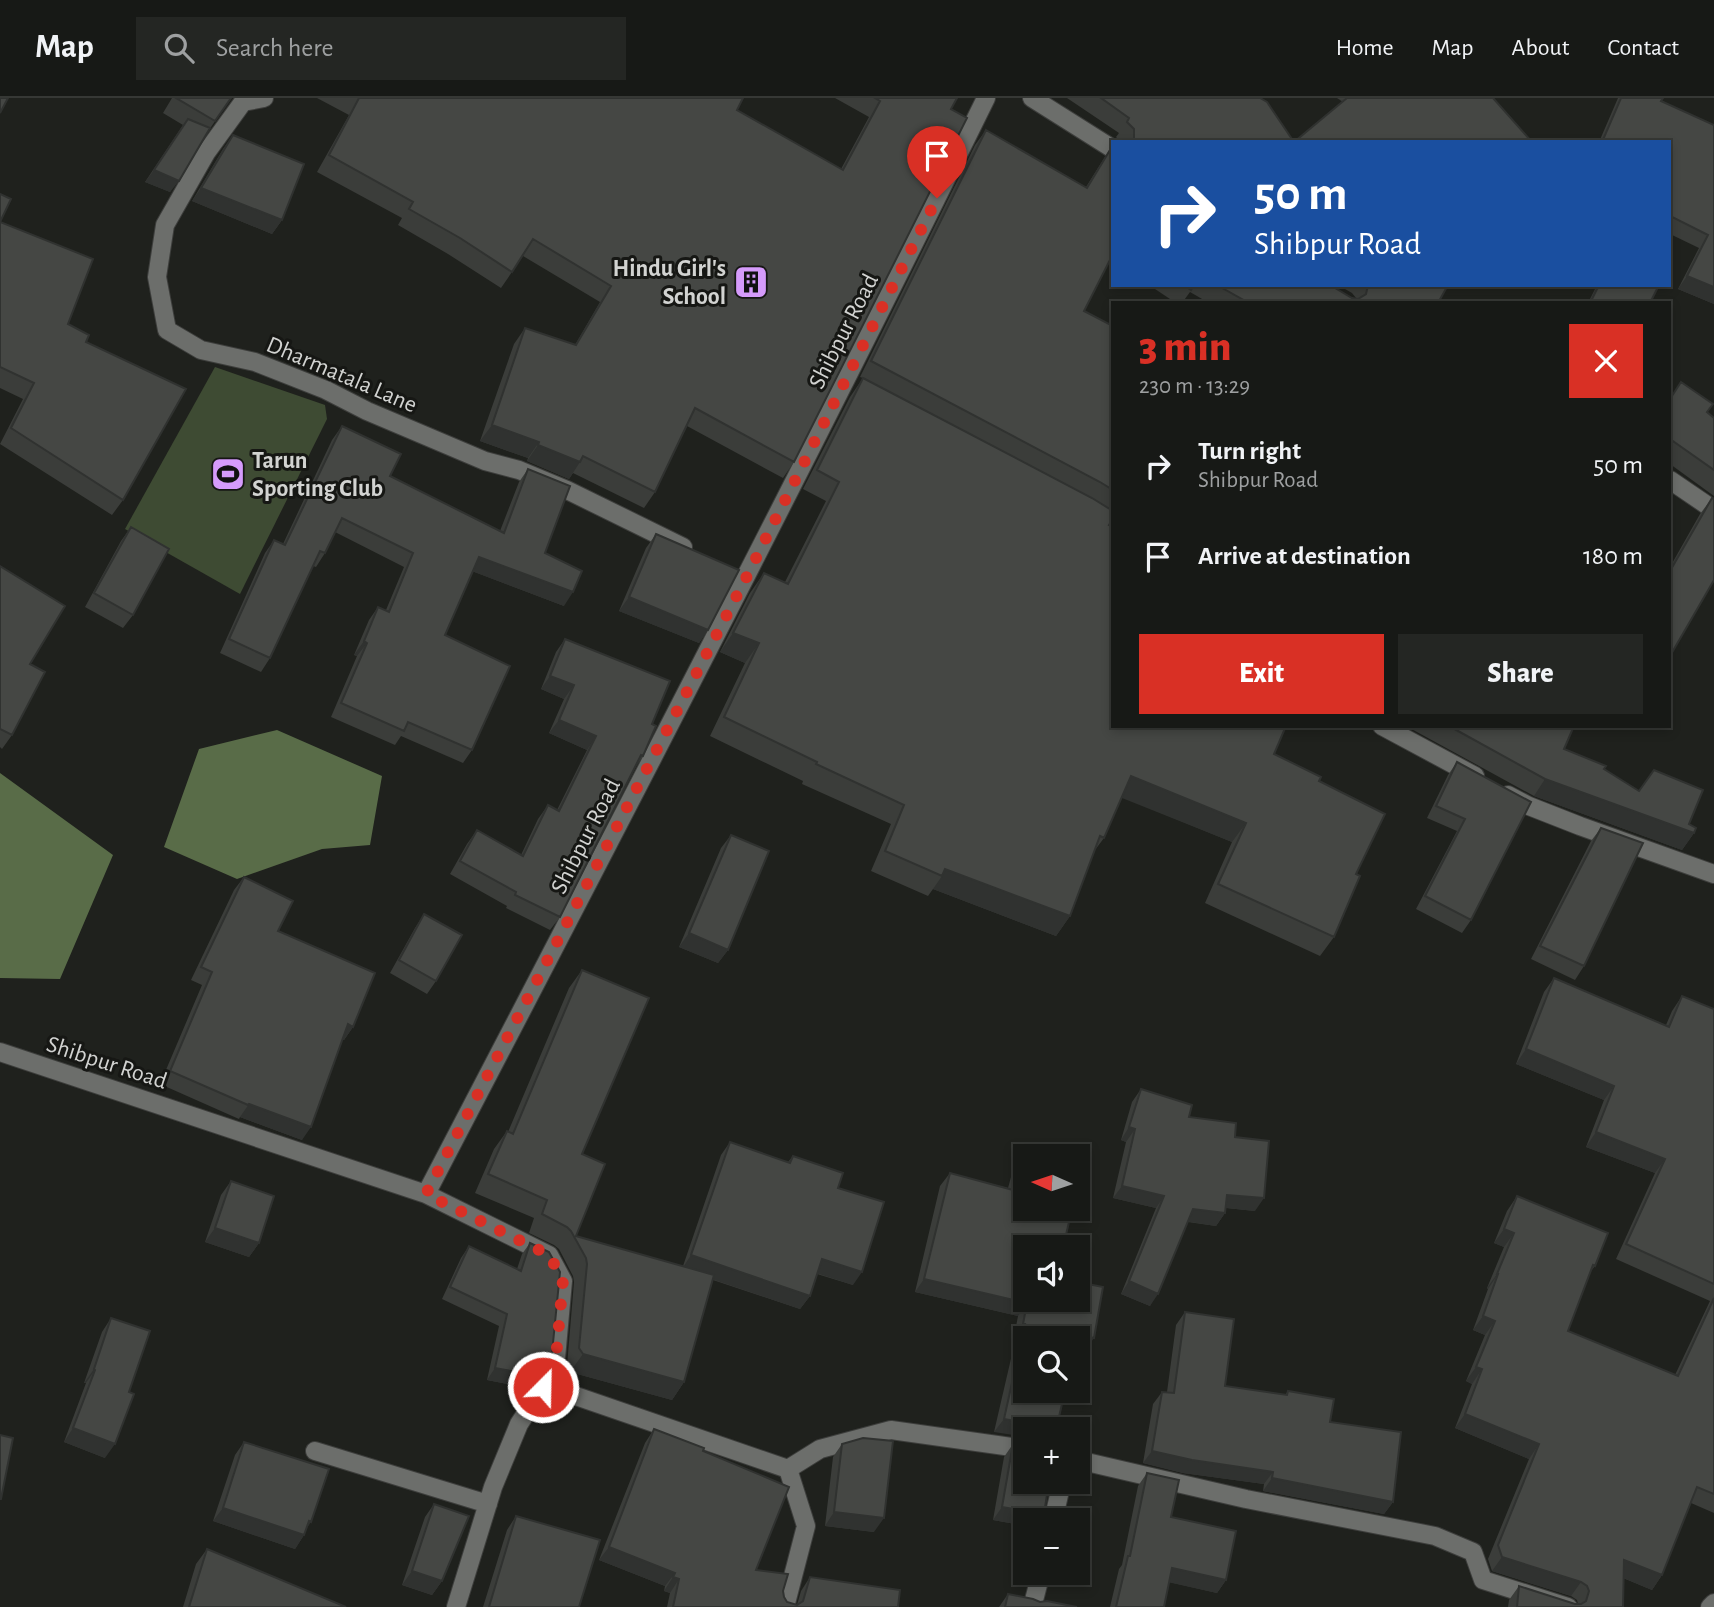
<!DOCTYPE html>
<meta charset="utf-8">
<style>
:root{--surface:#171916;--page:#242623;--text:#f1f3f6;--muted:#9ea0a1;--line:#363835;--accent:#d93025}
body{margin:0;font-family:"Alegreya Sans",sans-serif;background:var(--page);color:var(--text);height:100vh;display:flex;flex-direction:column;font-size:26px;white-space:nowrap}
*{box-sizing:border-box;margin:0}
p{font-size:23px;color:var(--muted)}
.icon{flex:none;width:38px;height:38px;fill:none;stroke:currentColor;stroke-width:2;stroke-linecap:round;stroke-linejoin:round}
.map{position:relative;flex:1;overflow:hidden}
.details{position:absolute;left:1111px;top:203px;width:560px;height:427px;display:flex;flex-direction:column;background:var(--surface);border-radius:0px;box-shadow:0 4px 10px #0003,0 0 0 2px var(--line)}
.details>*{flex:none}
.top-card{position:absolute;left:1111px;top:42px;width:560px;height:147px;border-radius:0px;box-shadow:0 4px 10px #0003,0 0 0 2px var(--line);background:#1a4fa0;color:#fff;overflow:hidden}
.needle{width:46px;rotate:273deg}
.fabs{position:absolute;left:1013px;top:1046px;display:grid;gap:14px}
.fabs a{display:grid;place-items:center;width:77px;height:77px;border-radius:0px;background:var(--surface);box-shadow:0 4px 10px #0003,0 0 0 2px var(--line);font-size:35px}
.pin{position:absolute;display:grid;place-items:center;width:60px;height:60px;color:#fff;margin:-72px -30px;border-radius:50% 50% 50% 0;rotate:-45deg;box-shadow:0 0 7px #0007}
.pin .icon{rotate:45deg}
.me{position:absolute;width:77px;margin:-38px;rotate:23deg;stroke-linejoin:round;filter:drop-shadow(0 0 5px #0008)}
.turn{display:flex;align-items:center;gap:24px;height:147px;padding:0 28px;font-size:32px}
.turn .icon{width:91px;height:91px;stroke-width:2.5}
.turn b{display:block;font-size:49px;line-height:60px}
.round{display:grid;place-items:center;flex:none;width:74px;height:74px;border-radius:0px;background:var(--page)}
.head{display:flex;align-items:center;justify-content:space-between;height:119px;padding:0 28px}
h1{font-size:42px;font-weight:800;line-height:52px;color:var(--accent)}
.primary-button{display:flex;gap:14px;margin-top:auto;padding:14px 28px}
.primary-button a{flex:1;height:80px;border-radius:0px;background:var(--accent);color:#fff;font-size:28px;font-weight:800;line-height:80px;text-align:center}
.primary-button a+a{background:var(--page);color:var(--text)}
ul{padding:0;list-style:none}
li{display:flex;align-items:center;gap:21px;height:91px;padding:0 28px}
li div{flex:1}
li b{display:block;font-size:26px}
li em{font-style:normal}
header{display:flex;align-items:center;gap:42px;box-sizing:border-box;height:98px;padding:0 35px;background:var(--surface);border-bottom:2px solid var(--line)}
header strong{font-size:33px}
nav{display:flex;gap:38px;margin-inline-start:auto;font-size:24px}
.search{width:490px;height:63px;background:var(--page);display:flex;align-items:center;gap:18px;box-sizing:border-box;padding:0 24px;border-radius:0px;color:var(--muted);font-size:26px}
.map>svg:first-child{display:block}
</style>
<header>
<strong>Map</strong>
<div class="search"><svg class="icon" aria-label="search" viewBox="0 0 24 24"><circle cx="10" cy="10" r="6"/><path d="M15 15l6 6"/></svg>Search here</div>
<nav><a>Home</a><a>Map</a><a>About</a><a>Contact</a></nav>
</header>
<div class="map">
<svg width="1714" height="1509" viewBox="0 0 1714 1509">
<rect width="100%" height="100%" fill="#1f211d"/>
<!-- green -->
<path fill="#3e4b33" d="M215 269 325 307 327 321 240 496 125 431Z"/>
<!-- water -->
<path fill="#596c48" d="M277 632 382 678 370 747 322 751 237 781 164 749 199 651Z
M0 675 113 757 60 881 0 880Z"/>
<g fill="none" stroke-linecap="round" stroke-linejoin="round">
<!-- lane casing -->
<g stroke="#3d3e3c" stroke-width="20">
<path id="lane" d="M1053 1423 1062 1384
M1033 1506 1041 1475"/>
</g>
<!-- street casing -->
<g stroke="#3d3e3c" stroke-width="20">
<path id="street" d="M264 0 243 4 206 55 165 127 157 179 167 232 201 252 255 264 326 292 367 313 485 363 519 372 567 392 683 449
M1032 0 1113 51
M1670 382 1714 412
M1382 628 1475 678
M1508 697 1529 708 1580 728 1714 776
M0 954 426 1096C616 732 805 368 986 0
M426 1096 549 1157 563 1183 555 1271 570 1296 788 1371 806 1428 785 1509
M315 1353 488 1406
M1078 1362 1246 1401 1435 1438 1473 1454 1483 1482 1568 1509
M788 1371 820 1351 891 1332 1026 1351
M456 1509 493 1389 519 1326 555 1271
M1710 1509 1714 1505"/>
</g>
<!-- lane -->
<use href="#lane" stroke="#6c6e6b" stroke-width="18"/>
<!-- street -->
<use href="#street" stroke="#6c6e6b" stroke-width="18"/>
</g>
<!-- wall -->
<path fill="#3b3d3a" d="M172 0H231L209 32 170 94 145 84 183 27 163 15Z
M317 0H743L737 12 841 71 869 19 835 0H957L951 11 794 364 783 380 687 328 655 394 644 410 573 375 569 381 527 363 528 360 480 343 514 246 525 230 575 247 600 204 523 158 501 190 448 156 398 127 402 120 317 74 349 17Z
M1067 0H1260L1294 44 1343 4 1337 0H1493L1532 44H1121L1116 39 1119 35Z
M1618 0H1663L1661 3 1714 27V206L1678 191 1699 150 1670 136V44H1599Z
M986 32 1086 89 1113 46V165L1110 162 1084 213 1113 228V420L1109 427 1113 628 1274 656 1319 683 1356 776 1334 839 1320 858 1205 805 1232 744 1122 699 1104 740 1095 752 1070 818 1056 838 933 791 928 798 871 773 891 726 802 686 803 683 710 638 745 565 720 554 750 495 764 475 785 484 826 403 803 391 850 299 863 280 860 279 975 47Z
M233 37 282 122 272 136 192 103 223 51Z
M0 96V124L68 226 86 244 123 402 112 417 0 346 23 301 0 290Z
M1149 187H1330L1352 200H1356L1352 195 1338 187H1448L1438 205H1209L1190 194 1182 205H1176Z
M1597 187H1653L1650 205H1588Z
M1670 301 1707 314 1714 320V398L1670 366Z
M342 328 390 378 500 433 519 384 528 371 545 455 564 508 472 473 445 537 472 652 463 665 401 638 395 647 331 619 357 558 354 557 369 522 378 509 386 512 404 469 335 434 325 455 316 469 313 468 270 560 261 574 220 555 265 455 274 442 283 446 332 342Z
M1712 400 1670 558V469L1700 416Z
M131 429 133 517 123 530 85 509 121 443Z
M656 436 708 532 699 545 619 513 646 450Z
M0 468 30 566 12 637 2 651 0 649Z
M565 541 652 626 643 658 635 670 560 819 550 832 506 810 507 808 450 776 467 746 477 732 521 757 538 721 548 707 557 712 587 652 549 635 564 601 541 591 556 554Z
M1406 628H1574L1564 651 1604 671 1689 726 1694 735 1682 752 1534 698Z
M1457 664 1531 704 1471 822 1462 835 1416 811 1457 733 1427 720 1448 677Z
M1601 730 1584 868 1575 882 1531 861 1591 743Z
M731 737 728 852 718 865 679 849 721 750Z
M244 779 278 833 353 929 344 942H342L302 1042 240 1019 239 1021 160 986 202 887 191 882 234 792Z
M424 816 436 883 427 896 390 875 415 830Z
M582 872V1056L576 1138 683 1168 721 1057 730 1044 788 1064 793 1058 838 1090 853 1187 817 1176 810 1198 800 1211 713 1182 684 1284 672 1302 570 1274 567 1268 574 1184 573 1178 559 1151 554 1147 529 1135 534 1120 475 1095 494 1051 507 1033 508 1034 569 890Z
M1554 880 1666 927 1672 913 1682 898 1714 911V1415L1691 1405 1662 1477 1652 1492 1623 1480V1509H1508L1509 1502 1519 1488 1575 1506H1578L1577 1502 1571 1498 1492 1473 1488 1461 1529 1361 1455 1330 1472 1286 1466 1283 1485 1237 1473 1232 1488 1191 1487 1190 1504 1149 1494 1145 1507 1113 1517 1098 1595 1168 1591 1173 1568 1233 1675 1277 1710 1203 1616 1161 1655 1075 1586 1049 1604 1002 1516 966 1544 894Z
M1141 991 1189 1019 1235 1039 1255 1113 1226 1110 1225 1115 1216 1128 1188 1124 1150 1208 1121 1196 1156 1110 1113 1100 1126 1044 1121 1042 1132 1004Z
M1020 1066 1026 1150 1085 1253 1026 1241 1056 1332H1026L994 1334 1016 1239H1014L1018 1218 915 1194 940 1088 950 1075 1008 1090 1011 1079Z
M231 1083 259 1145 249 1159 205 1144 221 1097Z
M530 1145 529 1290 487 1282 499 1228 442 1201 461 1160 469 1148 517 1171 522 1156Z
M1185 1214 1225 1288 1285 1297 1288 1293 1330 1324 1393 1404 1384 1416 1263 1393 1264 1386 1183 1375 1143 1365 1153 1306 1162 1294H1167L1176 1227Z
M111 1220 105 1360 64 1344 86 1285H84L102 1234Z
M654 1331 703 1353 756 1472 783 1493 784 1499 787 1504 797 1507 801 1493 810 1479 898 1509H667L670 1495 664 1493 665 1488 599 1462 645 1345Z
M244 1344 306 1432 304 1437 295 1451 213 1423 235 1357Z
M842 1346 874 1434 825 1428 833 1359Z
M1013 1346 1026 1423V1428L993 1422 1004 1359Z
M1147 1375 1171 1419 1226 1482 1217 1495 1169 1484 1164 1509H1110L1119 1471 1122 1467 1138 1388Z
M434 1406 442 1483 432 1497 402 1487 425 1419Z
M516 1418 579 1509H483L507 1432Z
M207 1451 346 1509H183L196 1466Z
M1008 1496 1040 1504 1077 1509H999Z"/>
<!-- shaded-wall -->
<path fill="#303230" d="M154 72 179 83 170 94 145 84Z
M201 90 282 122 272 136 192 103Z
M1687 178 1714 189V206L1678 191Z
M492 327 539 344 528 360 480 343Z
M538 347 580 364 569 381 527 363Z
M479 459 573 494 564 508 469 472Z
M629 499 708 532 699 545 619 513Z
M733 535 759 545 745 565 720 554Z
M364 543 367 545 357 558 354 557Z
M550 578 574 587 564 601 541 591Z
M559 622 596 638 587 652 549 635Z
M1131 678 1246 725 1232 744 1117 698Z
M1545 681 1694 735 1682 752 1534 698Z
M945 771 1070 818 1056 838 933 791 942 778Z
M689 835 728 852 718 865 679 849Z
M348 926 353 929 344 942 338 940Z
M1526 951 1614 988 1604 1002 1516 966Z
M249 1006 311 1029 302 1042 240 1019Z
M1129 1029 1135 1031 1126 1044 1121 1042Z
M1596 1034 1665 1061 1655 1075 1586 1049Z
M1122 1088 1164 1098 1156 1110 1113 1100Z
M1227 1097 1264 1100 1255 1113 1218 1109Z
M1193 1111 1225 1115 1216 1128 1184 1123Z
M215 1130 259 1145 249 1159 205 1144Z
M1504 1131 1514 1135 1504 1149 1494 1145Z
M691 1157 810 1198 800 1211 682 1171Z
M822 1161 862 1174 853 1187 813 1174Z
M1497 1176H1498L1488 1191 1487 1190Z
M924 1181 1027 1205 1018 1218 915 1194Z
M1129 1183 1158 1196 1150 1208 1121 1196Z
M1483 1218 1495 1223 1485 1237 1473 1232Z
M1023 1226H1025L1016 1239H1014Z
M1078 1237 1094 1240 1085 1253 1078 1251V1241H1075Z
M583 1256 684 1284 672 1302 570 1274Z
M1476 1269 1482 1271 1472 1286 1466 1283Z
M495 1270 537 1278 529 1290 487 1282Z
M94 1271 95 1272 86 1285H84Z
M1465 1316 1539 1346 1529 1361 1455 1330Z
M1004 1321 1037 1327 1034 1332H1026V1339L994 1334Z
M73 1330 115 1346 105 1360 64 1344Z
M1152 1353 1273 1374 1264 1386 1183 1375 1143 1365Z
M1272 1380 1393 1404 1384 1416 1263 1393Z
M1002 1409 1044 1416 1039 1423H1026V1428L993 1422Z
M223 1410 311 1424 303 1436 304 1437 295 1451 213 1423Z
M834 1414 884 1420 874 1434 825 1428Z
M609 1449 675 1475 665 1488 599 1462Z
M1502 1459 1581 1484 1571 1498 1492 1473Z
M1624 1462 1662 1477 1652 1492 1614 1476Z
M1172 1470 1226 1482 1217 1495 1163 1483Z
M412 1473 442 1483 432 1497 402 1487Z
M673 1479 679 1481 670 1495 664 1493Z"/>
<!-- building -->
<path fill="#454744" stroke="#303230" stroke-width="2" d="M0 0H8L0 15Z
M176 0H231L215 23Z
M359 0H743L737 12 843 72 880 3 875 0H957L951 11 967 20 794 364 695 310 655 394 583 358 580 364 538 347 539 344 492 327 525 230 576 247 611 188 533 141 512 174 460 140 409 111 413 104 329 57Z
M1101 0H1260L1267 4 1294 44 1347 0H1493L1532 44H1131L1134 41V31L1127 24 1129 20Z
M1621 0H1663L1661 3 1714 27V189L1687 178 1708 137 1670 118V44H1602Z
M188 21 210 30 179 83 154 72Z
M986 32 1087 90 1113 47V156L1084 213 1113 228V392L1100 384 871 263Z
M233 37 304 66 282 122 201 90Z
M0 96 11 101 0 124 93 161 68 226 89 237 86 244 186 291 123 402 11 330 34 285 0 269Z
M1184 187H1194L1191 192Z
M1217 187H1330L1352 200 1358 201 1366 196 1368 187H1448L1438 205H1249Z
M1599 187H1653L1658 189 1650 205H1595L1591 203Z
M863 280 1092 400 1113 413V420L1109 427 1113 429V628H1286L1274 656 1321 679 1319 683 1385 716 1356 776 1360 778 1334 839 1218 786 1246 725 1131 678 1104 740 1100 738 1070 818 945 771 942 778 885 753 904 707 816 666 817 664 724 619 759 545 733 535 764 475 788 486 839 384 817 372Z
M1681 284 1713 306 1707 314 1714 320V372L1670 341V301Z
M342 328 401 356 390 378 504 435 528 371 570 388 545 455 582 473 573 494 479 459 445 537 510 568 472 652 408 624 404 633 341 605 367 545 364 543 378 509 389 514 413 455 342 420 325 455 320 453 270 560 229 541 274 442 285 447Z
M1712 400 1714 401V482L1670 558V473Z
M131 429 169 451 133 517 94 495Z
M656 436 739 472 708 532 629 499Z
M0 468 65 508 30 566 45 574 12 637 0 631Z
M565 541 670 583 652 626 656 628 643 658 641 657 560 819 515 797 516 794 460 763 477 732 523 758 548 707 559 713 596 638 559 622 574 587 550 578Z
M1449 628H1574L1564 651 1606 668 1604 671 1639 693 1654 672 1703 692 1689 726 1696 730 1694 735 1545 681Z
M1457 664 1531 704 1471 822 1425 798 1465 721 1436 708Z
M1601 730 1643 745 1584 868 1540 848Z
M731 737 769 753 728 852 689 835Z
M244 779 293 803 278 833 375 875 353 929 348 926 311 1029 249 1006 248 1007 170 973 212 874 201 869Z
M424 816 462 837 436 883 399 862Z
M582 872 649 900 582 1056 605 1066 576 1138 714 1177 684 1284 583 1256 579 1250 587 1166 586 1160 571 1133 567 1129 542 1116 547 1102 488 1076 507 1033 513 1036Z
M1554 880 1669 929 1682 898 1714 911V1186L1626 1146 1665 1061 1596 1034 1614 988 1526 951Z
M1141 991 1192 1007 1189 1019 1236 1025 1235 1039 1269 1043 1264 1100 1227 1097 1225 1115 1193 1111 1158 1196 1129 1183 1164 1098 1122 1088 1135 1031 1129 1029Z
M730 1044 790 1065 793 1058 843 1075 838 1090 884 1104 862 1174 822 1161 810 1198 691 1157Z
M1020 1066 1026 1067V1111H1072L1063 1150H1026V1202H1078V1184L1103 1189 1094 1240 1078 1237 1077 1241H1026V1293H1065L1056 1332H1043V1330L1037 1327 1004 1321 1025 1226H1023L1027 1205 924 1181 950 1075 1013 1092Z
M231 1083 274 1098 259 1145 215 1130Z
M1517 1098 1608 1135 1595 1168 1593 1167 1568 1233 1678 1278 1714 1200V1396L1697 1389 1662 1477 1624 1462 1623 1509H1517L1519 1488 1575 1506H1581L1586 1503 1589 1493 1587 1488 1581 1484 1502 1459 1498 1447 1539 1346 1465 1316 1482 1271 1476 1269 1495 1223 1483 1218 1498 1176H1497L1514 1135 1504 1131Z
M530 1145 549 1154 560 1174 552 1255 537 1278 495 1270 507 1216 450 1189 469 1148 521 1173Z
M1185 1214 1234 1221 1225 1288 1287 1297 1288 1293 1334 1301 1330 1324 1401 1334 1393 1404 1272 1380 1273 1374 1192 1362 1152 1353 1162 1294 1174 1295Z
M111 1220 150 1233 129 1294 134 1296 115 1346 73 1330 95 1272 94 1271Z
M654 1331 704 1350 703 1353 789 1389 756 1472 788 1476 783 1493 784 1499 787 1504 797 1507 803 1503 810 1479 900 1492 898 1509H673L679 1481 673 1479 675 1475 609 1449Z
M0 1337 13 1340 1 1401H0Z
M863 1340 893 1343 884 1420 834 1414 842 1346Z
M244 1344 329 1371 311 1424 309 1423 304 1437 223 1410Z
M1013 1346 1026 1348V1384H1049L1044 1416 1002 1409Z
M1147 1375 1179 1382 1171 1419 1236 1433 1226 1482 1172 1470 1164 1509H1116L1128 1458H1130Z
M434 1406 469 1418 442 1483 412 1473Z
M516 1418 600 1442 579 1509H489Z
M207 1451 346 1509H189Z
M1008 1496 1033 1501 1040 1504 1047 1503 1077 1509H1005Z"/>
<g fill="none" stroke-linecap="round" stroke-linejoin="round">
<!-- route -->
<path stroke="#d93025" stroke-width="12" stroke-dasharray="0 21.6" d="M543 1289 555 1271 563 1182 549 1157 426 1096 746 480 937 100"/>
</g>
<!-- icons -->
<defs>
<g id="building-square" transform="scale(1.75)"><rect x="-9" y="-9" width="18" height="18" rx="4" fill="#d59bfb" stroke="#161714"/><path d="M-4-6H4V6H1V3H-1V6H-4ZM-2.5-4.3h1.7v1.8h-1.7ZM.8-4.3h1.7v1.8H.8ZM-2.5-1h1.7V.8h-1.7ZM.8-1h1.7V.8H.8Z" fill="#111"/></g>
<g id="stadium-square" transform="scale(1.75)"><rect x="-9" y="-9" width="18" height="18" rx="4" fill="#d59bfb" stroke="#161714"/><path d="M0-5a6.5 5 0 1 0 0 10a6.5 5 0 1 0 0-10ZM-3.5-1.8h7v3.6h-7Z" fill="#111"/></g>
</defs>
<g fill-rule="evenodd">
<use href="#building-square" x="751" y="184"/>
<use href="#stadium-square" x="228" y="376"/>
</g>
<g text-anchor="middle" stroke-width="6" stroke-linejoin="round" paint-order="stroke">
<!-- poi labels -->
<g font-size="24" font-weight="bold" fill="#d2d3d1" stroke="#161714" text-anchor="end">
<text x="726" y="178">Hindu Girl's<tspan x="726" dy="28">School</tspan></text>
<text x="252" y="370" text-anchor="start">Tarun<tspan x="252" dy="28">Sporting Club</tspan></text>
</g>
<!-- street labels -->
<g font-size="24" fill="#d2d3d1" stroke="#161714">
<text transform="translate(843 233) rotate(-63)" y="8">Shibpur Road</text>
<text transform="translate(342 276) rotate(23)" y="8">Dharmatala Lane</text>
<text transform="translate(585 738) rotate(-63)" y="8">Shibpur Road</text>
<text transform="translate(107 964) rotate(18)" y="8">Shibpur Road</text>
</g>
</g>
</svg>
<div class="fabs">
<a><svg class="needle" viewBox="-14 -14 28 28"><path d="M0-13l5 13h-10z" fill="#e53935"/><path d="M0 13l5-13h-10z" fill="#9ea0a1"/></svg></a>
<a><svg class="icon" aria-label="sound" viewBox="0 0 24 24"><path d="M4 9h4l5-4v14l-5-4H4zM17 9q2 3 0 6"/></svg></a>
<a><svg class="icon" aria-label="search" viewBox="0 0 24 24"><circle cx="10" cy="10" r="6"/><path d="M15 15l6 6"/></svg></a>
<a>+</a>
<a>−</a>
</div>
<div class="pin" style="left:937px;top:100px;background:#d93025"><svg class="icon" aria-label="arrive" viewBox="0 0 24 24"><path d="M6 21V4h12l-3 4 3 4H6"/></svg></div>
<svg class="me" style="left:543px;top:1289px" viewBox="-20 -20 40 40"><circle r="17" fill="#d93025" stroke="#fff" stroke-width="3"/><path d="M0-11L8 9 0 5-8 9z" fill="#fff"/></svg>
<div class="top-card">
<div class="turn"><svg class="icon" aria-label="right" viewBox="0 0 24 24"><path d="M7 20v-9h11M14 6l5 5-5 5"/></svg><div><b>50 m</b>Shibpur Road</div></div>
</div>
<section class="details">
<div class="head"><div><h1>3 min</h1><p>230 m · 13:29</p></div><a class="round" style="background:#d93025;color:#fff"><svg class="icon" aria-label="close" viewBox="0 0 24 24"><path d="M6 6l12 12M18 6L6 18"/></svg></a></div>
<ul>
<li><svg class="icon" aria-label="right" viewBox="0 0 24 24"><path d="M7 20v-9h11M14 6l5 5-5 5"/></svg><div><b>Turn right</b><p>Shibpur Road</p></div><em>50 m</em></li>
<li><svg class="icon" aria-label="arrive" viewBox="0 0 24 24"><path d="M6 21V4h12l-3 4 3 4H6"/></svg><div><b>Arrive at destination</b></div><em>180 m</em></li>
</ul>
<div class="primary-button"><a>Exit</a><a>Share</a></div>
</section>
</div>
